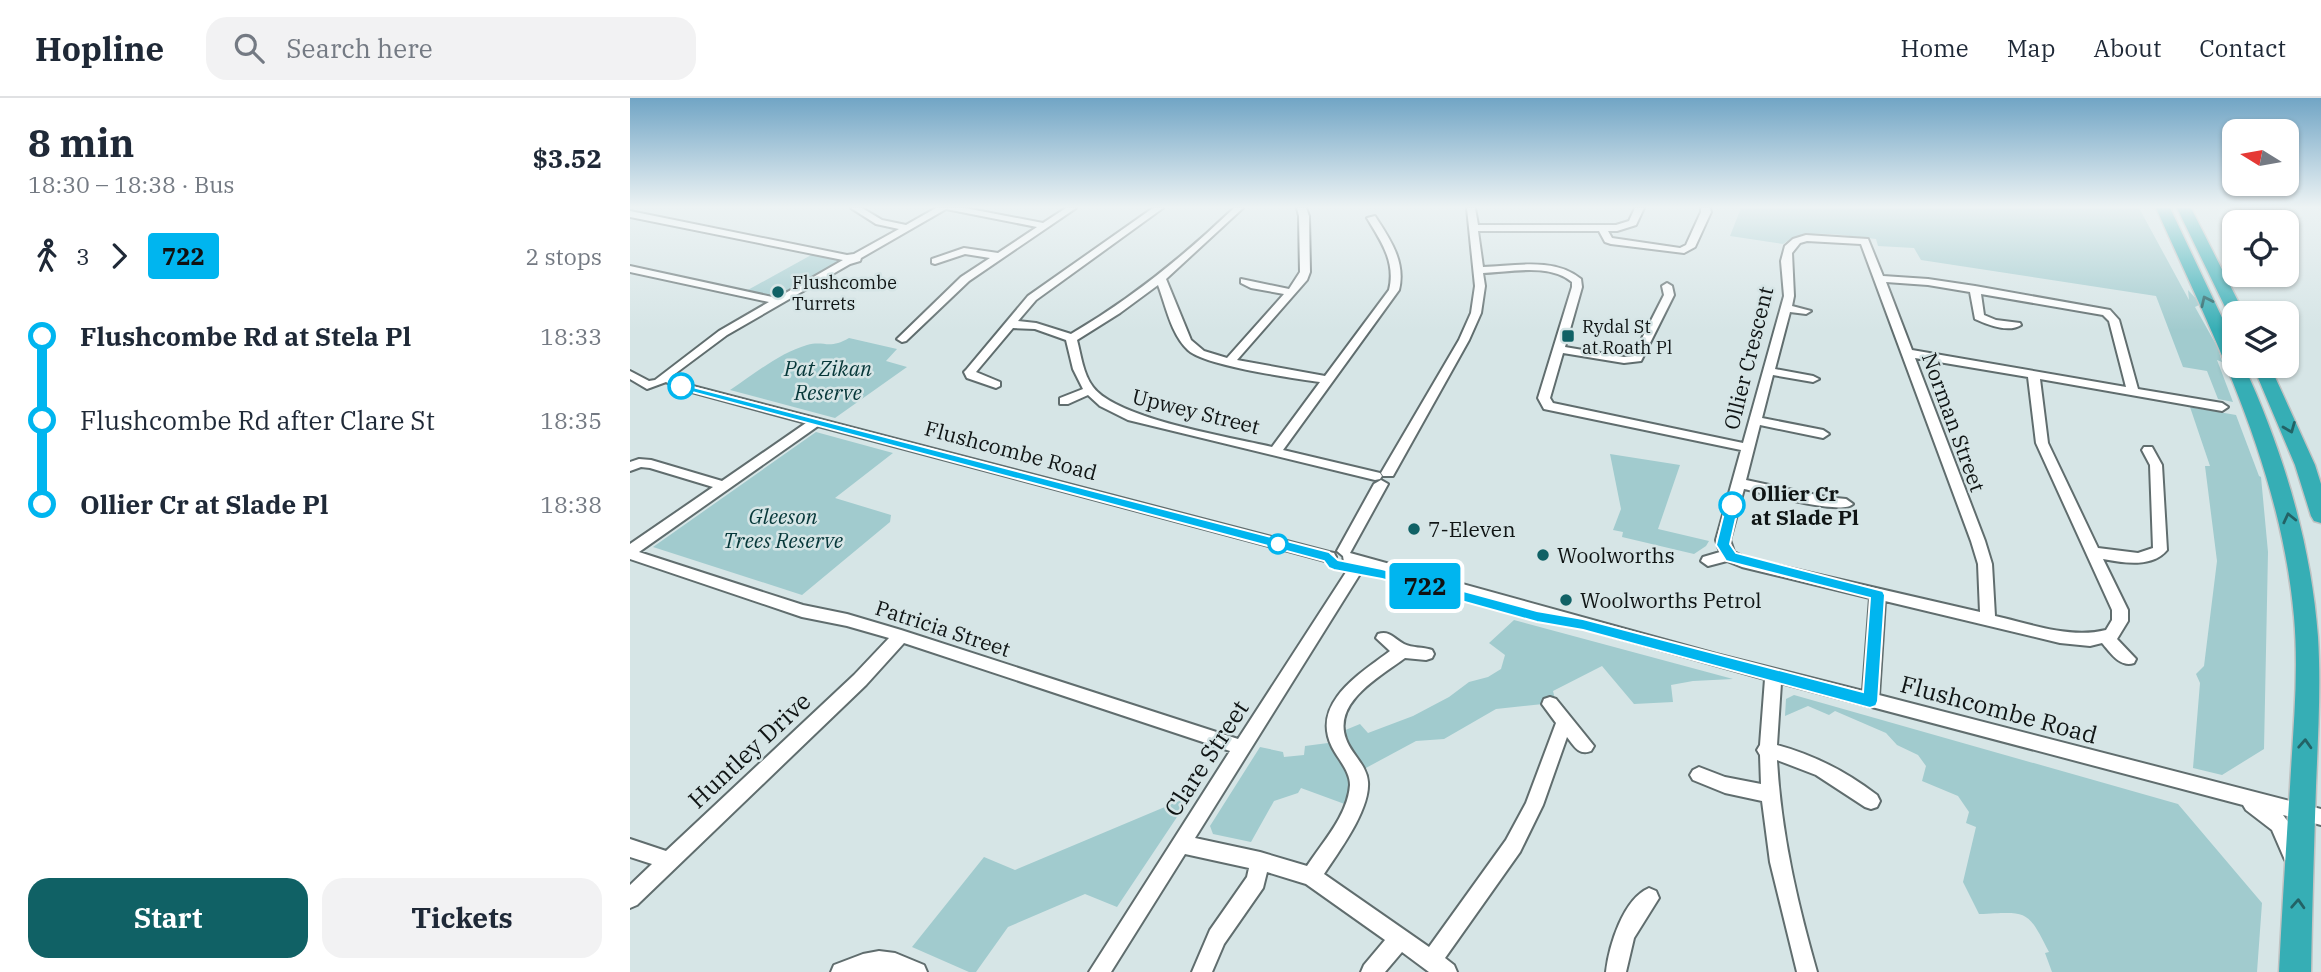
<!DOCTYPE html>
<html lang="en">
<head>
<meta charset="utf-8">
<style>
	body { margin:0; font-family:"IBM Plex Serif",serif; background:#f2f2f3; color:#1f2937; height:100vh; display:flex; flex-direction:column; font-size:26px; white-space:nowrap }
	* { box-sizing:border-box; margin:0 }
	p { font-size:23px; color:#747a83 }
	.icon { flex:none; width:38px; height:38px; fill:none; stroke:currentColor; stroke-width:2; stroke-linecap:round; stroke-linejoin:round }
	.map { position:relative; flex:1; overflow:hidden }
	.side { display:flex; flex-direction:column; background:#fff; width:630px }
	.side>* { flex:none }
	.badge { padding:0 14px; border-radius:5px; font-size:24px; line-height:46px }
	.needle { width:46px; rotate:281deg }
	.fabs { position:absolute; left:1592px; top:21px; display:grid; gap:14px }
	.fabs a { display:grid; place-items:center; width:77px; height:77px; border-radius:14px; background:#fff; box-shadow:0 2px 5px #0004; font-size:35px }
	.map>.badge { position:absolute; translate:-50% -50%; box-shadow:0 0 0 4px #fff }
	.legs { display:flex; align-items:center; gap:10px; height:77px; padding:0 28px; font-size:23px }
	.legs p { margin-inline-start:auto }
	.head { display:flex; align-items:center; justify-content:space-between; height:119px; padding:0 28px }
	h1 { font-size:38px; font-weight:800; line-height:52px }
	.button { display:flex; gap:14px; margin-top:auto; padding:14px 28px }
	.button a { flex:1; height:80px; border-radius:21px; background:#106165; color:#fff; font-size:28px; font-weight:800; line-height:80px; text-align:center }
	.button a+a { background:#f2f2f3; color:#1f2937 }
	ul { padding:0 28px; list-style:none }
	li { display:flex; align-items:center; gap:24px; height:84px; font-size:26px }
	li i { display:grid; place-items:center; width:10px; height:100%; margin:0 9px; background:currentColor }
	li i::after { content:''; width:18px; height:18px; margin:-9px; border:5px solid; border-radius:50%; background:#fff }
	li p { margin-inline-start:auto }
	li:first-child i { background:linear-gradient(#0000 50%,currentColor 0) }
	li:last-child i { background:linear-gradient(currentColor 50%,#0000 0) }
	header { display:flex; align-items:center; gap:42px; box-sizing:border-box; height:98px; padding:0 35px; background:#fff; border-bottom:2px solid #e0e1e3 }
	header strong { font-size:33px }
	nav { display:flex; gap:38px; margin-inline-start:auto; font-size:24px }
	.search { width:490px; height:63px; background:#f2f2f3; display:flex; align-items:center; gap:18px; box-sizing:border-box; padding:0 24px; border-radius:21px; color:#747a83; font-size:26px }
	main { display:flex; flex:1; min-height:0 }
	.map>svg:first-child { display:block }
	.green { fill:#a1cbce }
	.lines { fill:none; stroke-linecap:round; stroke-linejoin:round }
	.minor-casing { stroke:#606d6e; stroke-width:4 }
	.highway-casing { stroke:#c1c2c2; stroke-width:3 }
	.minor { fill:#fff; fill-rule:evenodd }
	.highway { fill:#36aeb5; fill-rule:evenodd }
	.oneway { stroke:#236265 }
	.line-1 { fill:#00b5ef; stroke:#fff; stroke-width:2 }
	.poi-dot { fill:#106165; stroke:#d6e5e6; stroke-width:2.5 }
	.stop-1-dot { fill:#fff; stroke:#00b5ef; stroke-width:3.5 }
	.labels { text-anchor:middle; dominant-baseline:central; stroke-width:5; stroke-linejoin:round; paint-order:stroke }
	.far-poi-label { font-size:18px; fill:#101515; stroke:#d6e5e6; text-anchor:start }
	.street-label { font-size:21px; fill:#101515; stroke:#d6e5e6 }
	.park-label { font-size:21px; font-style:italic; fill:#063739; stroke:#d6e5e6 }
	.stop-label { font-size:21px; font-weight:bold; fill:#101515; stroke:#d6e5e6; text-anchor:start }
	.poi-label { font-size:21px; fill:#101515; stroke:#d6e5e6; text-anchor:start }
	.near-street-label { font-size:24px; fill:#101515; stroke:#d6e5e6 }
</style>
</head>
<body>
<header>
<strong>Hopline</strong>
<div class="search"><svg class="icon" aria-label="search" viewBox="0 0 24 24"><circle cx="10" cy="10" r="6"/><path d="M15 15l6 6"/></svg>Search here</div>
<nav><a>Home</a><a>Map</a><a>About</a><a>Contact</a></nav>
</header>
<main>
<section class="side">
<div class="head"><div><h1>8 min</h1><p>18:30 – 18:38 · Bus</p></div><b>$3.52</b></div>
<div class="legs"><svg class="icon" aria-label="walk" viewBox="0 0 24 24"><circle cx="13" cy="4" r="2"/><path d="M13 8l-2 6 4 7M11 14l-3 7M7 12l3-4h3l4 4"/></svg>3<svg class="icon" aria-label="forward" viewBox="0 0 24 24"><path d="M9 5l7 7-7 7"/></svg><b class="badge" style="background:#00b5ef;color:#111">722</b><p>2 stops</p></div>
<ul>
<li><i style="color:#00b5ef"></i><b>Flushcombe Rd at Stela Pl</b><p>18:33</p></li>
<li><i style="color:#00b5ef"></i><span>Flushcombe Rd after Clare St</span><p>18:35</p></li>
<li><i style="color:#00b5ef"></i><b>Ollier Cr at Slade Pl</b><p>18:38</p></li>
</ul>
<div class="button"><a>Start</a><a>Tickets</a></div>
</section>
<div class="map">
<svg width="1691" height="874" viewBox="0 0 1691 874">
	<rect width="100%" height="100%" fill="#d6e5e6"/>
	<g class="green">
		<path d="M1111,110h398l50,92 -1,-10 13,14 -6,3 23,41 4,14 -5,-2 16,42 -15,-3 -11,-28 -24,-4 -27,-71 -235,-36 -7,-12 -36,-2 -2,-7c-28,-2 -69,-13 -93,5l-53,-8z"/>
		<path d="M183,156l25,5 -1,4 -61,34 -30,-6z"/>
		<path d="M219,240l48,11 -11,12 21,6 -72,51 -105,-28c23,-15 49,-37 77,-45 17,-5 22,5 42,-7z"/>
		<path d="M1560,309l46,8 23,61 2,1 7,75 -4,197 -42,26 -29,-7 7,-85 -4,-9 8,-8 13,-105 -12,-95h5z"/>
		<path d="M186,334l77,21 -58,45 56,17 -1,7 -88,73 -149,-48z"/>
		<path d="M980,356l70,11 -22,64 51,12 -3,5 -12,8 -72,-17 1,-5 -10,-2 8,-21z"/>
		<path d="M884,522l219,59 -40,2 -22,4 2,17 -39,2 -32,-38 -49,25 2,8 -12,5 -47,5 -52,30 -28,2 -52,28 -3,41 -60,-22 -3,5 -24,8 -23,41 -38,-8 -3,-8 50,-79 23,5 1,5 20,-2 1,-9 23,-3 15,-12 17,-7 8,9 45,-17 36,-19 20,-15 19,-5 13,-8 4,-14 -16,-12z"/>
		<path d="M1164,597l384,109 84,99 -5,69h-205l-7,-19 4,-1c-22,-44 -22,-40 -70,-38l-16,-32 13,-55 -10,-4 3,-11 -11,-16 -36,-15 4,-15 -8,-11 -21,-10 -11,-12 -51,-22 -6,4 -21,-9 -23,10 1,-17z"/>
		<path d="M561,698l-74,111 -32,-13 -77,33 -32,45h-7l-57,-25 72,-90 31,13z"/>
	</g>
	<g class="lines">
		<defs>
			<g id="minor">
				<path d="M221,110h11l20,12 24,5 30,-17h29l78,15 23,-15h10l-107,73 -63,60 -4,1 -5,-3 64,-62 29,-19 -25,-4 -30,10 -3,-1v-4l32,-11 34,5 39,-26 -91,-18 -85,49 -1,3 -10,3 -123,71 -55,41 13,8 644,168 5,1 2,4 -2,4 -5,1 -511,-136 -179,126 164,53 44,9 54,16 337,109 112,-173 5,-1 -11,-3 -1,-6 -6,-5 37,-67 7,-4 7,4 -38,69 366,101 147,37 7,-93 -128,-31 -15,-6 -19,5 -7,-5 2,-4 17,-5 -4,-12 25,-90 -197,-41 -6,-11 34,-111v-5c-23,-19 -61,-10 -89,-9l2,13 -4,27 -12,27 -76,136h-10l-2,-3 78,-133 12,-27 4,-27 -8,-78h8l3,17h138l13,-4 6,-13h9l-8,17 -19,6h-9l4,7 68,10 6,-3 15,-33v-4h9l1,4 -16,35 -11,6 -73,-9 -6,-2 -6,-11h-121l5,36c32,-1 71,-10 98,12l1,8 -17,60 59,10 9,-1 31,-61 -2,-9 5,-3 5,3 2,9 -33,66 -17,2 -61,-10 -13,45 3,5 190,40 41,-147 -3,-35 4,-15 8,-7 13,-4 62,4 15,37 45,3 47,7 135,24 9,10 19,69 84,14 6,4 -6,4 -182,-32 8,64 50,105 40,5 15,-5 -3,-83 -8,-15 2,-3h8l10,18 5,85c-15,18 -43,13 -64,9l25,51v11l-11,18 19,20 -2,4c-14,5 -24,-11 -32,-20l-12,3 -30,-3 -175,-42 -6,94 442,114v16l-38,-10 6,8 12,31 -2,6 -7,3 -7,-3 -13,-30 -26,-20 -3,-5 -462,-122 -4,62c37,10 70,27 100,50l3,6 -3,6 -6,2 -6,-2 -49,-32 -39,-15c4,73 20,142 40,212h-20l-27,-110 -8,-61 -37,-8 -32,-13 -3,-5 3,-5 6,-3 26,10 36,7 -1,-29 -3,-5 3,-5 5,-66 -408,-114 5,5 -2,4 -165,264 65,14 47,14c15,-23 41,-51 43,-81 0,-14 -12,-26 -18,-38 -22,-44 29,-74 58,-96l-14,-13 2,-4c12,-4 16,5 26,10 8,4 19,3 28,6l2,4 -2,4 -6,2 -21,-2c-24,18 -73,44 -59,81 5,15 21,26 22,43 2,28 -29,69 -44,92l105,73 77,-107 20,-37 30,-80 -14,-19 2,-5 6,-2 6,2 38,47 -3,5c-12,5 -17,-5 -24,-14l-24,68 -23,47 -75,106 9,7 3,7h-28l-27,-20 -17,20h-24l3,-7 21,-25 -79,-56 -39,-12 -4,16 -39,56 -12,28h-20l18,-42 37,-53 2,-9 -64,-14 -74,118h-22l141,-221 -326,-108 -38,42 -229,220 -7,3v-23l22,-21 -22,-7v-18l36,12 188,-176 35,-37 -42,-12 -45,-9 -172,-58v-15l83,-57 -63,-19 -9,-1 -11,4v-9l9,-3 12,1 71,21 84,-58 -129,-35 -11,-6 -19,7 -17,-10v-8l19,10 6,-1 64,-49 50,-29 -139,-30v-6l147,32 66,-38 -213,-43v-6l217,44 7,-1 45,-25 -23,-5zM1177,143l54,3 110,297 7,23 2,48 -234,-54 -12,-6 -4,-12 14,-51c19,4 97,27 109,15l-7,-5 -20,-2 -80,-17 14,-55 63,13 6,-4 -6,-4 -61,-12 11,-43 40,7 6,-3 -6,-3 -38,-7 15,-57 16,2 5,-3 -19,-5 2,-10 -2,-43 8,-10zM1256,184l42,3 42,7 5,27c13,6 34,14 46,6l-1,-2 -24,-3 -12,-5 -3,-21 122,21 6,6 17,66 -214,-37zM1285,260l113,19 8,66 76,167v10l-6,10c-36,9 -75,-6 -111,-14l-3,-52 -7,-23z"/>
				<path d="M523,110h10l-127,92 -18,21 18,2 35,11c60,-35 113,-78 163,-126h9l-77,71 25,61 13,11 23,7 57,-64 -33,-6 -10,-5v-4l48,10 11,-17 -1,-56 -2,-8h9l3,8 1,56 -3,8 -70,80 88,16 64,-86c7,-28 -8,-49 -22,-72l8,-2c15,23 31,46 24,74l-116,160 97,23 2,3 -2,3 -5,1 -247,-60 -28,-14 -12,-11 -20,9h-8v-6l23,-9 -10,-20 -7,-29 -31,-11 -22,-1 -37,44 24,10v4l-4,2 -29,-10 -3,-6 2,-2 62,-74zM528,187c8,21 13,49 30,65 17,16 105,28 132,32l-48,65c-42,-10 -155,-28 -179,-60 -10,-13 -12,-32 -16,-47l43,-27z"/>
				<path d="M1019,790l7,3 3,7 -25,40 -8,34h-20c3,-26 17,-73 43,-84z"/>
				<path d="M249,853l16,2 29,12 3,7h-96l3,-7 29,-11z"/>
			</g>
			<g id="highway">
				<path d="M1526,110h14l65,137v21h9c39,85 67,177 74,271 3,49 0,99 -2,149 -2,62 -4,124 -5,186h-32c3,-62 7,-124 11,-185 3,-57 9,-113 4,-170 -13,-147 -78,-276 -138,-409z"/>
				<path d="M1547,110h14l53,105h-9v4l-7,-4z"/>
				<path d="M1623,268h17l45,99 6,19v39l-7,-2 -3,-5 -16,-51z"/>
			</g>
		</defs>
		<use href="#minor" class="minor-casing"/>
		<use href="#highway" class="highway-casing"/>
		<use href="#minor" class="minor"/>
		<use href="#highway" class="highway"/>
	</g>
	<defs><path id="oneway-chevron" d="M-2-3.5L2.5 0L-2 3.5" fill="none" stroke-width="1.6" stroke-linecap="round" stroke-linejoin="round" transform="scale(1.75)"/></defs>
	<g class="oneway">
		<use href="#oneway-chevron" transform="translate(1576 203) rotate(-115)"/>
		<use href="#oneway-chevron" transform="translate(1660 330) rotate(68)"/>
		<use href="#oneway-chevron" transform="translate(1659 420) rotate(-103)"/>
		<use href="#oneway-chevron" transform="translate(1675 646) rotate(-87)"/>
		<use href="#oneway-chevron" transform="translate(1668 806) rotate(-87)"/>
	</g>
	<linearGradient id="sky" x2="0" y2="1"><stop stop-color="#71a5c5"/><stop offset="0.47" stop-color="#edf3f4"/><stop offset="1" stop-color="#edf3f4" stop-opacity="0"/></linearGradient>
	<rect width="1691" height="232" fill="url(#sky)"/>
	<path class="line-1" d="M47,285l652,169 9,8 44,9 155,42 46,8 280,73 7,-94 -144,-37 -10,-16 10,-40 6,-5 7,5 -9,39 6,9 147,38 2,4 -7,106 -2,5 -6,2 -287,-78 -46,-8 -155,-43 -48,-9 -5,-2 -5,-7 -647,-173z"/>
	<g class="poi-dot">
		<circle cx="148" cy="194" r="7"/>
		<rect x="931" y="231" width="14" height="14" rx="3.5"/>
		<circle cx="784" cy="431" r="7"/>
		<circle cx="913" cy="457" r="7"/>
		<circle cx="936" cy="502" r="7"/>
	</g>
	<g class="stop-1-dot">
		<circle cx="51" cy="288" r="12"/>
		<circle cx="1102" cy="407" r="12"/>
		<circle cx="648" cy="446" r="9"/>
	</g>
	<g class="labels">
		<g class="far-poi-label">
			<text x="162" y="184">Flushcombe<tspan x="162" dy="21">Turrets</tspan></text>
			<text x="952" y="228">Rydal St<tspan x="952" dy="21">at Roath Pl</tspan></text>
		</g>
		<g class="street-label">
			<text transform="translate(1118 260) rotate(-76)">Ollier Crescent</text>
			<text transform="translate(566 313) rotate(14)">Upwey Street</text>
			<text transform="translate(1324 324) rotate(70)">Norman Street</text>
			<text transform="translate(381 352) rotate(15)">Flushcombe Road</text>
			<text transform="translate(313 530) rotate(18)">Patricia Street</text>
		</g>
		<g class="park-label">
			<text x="198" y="270">Pat Zikan<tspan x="198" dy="24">Reserve</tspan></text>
			<text x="153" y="418">Gleeson<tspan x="153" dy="24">Trees Reserve</tspan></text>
		</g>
		<g class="stop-label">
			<text x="1121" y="395">Ollier Cr<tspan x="1121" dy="24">at Slade Pl</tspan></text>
		</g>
		<g class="poi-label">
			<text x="798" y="431">7-Eleven</text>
			<text x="927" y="457">Woolworths</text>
			<text x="950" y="502">Woolworths Petrol</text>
		</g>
		<g class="near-street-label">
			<text transform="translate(1369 611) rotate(15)">Flushcombe Road</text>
			<text transform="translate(119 652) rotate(-43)">Huntley Drive</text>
			<text transform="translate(576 660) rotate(-57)">Clare Street</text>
		</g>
	</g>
</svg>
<div class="fabs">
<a><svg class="needle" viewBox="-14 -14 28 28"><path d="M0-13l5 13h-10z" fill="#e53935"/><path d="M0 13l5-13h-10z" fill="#747a83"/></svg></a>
<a><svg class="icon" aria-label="locate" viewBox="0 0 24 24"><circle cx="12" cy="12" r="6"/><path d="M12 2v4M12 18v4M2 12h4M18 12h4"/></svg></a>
<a><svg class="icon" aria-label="layers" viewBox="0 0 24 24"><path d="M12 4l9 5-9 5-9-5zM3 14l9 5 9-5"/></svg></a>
</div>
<b class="badge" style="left:795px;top:488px;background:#00b5ef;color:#111">722</b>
</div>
</main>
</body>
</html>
